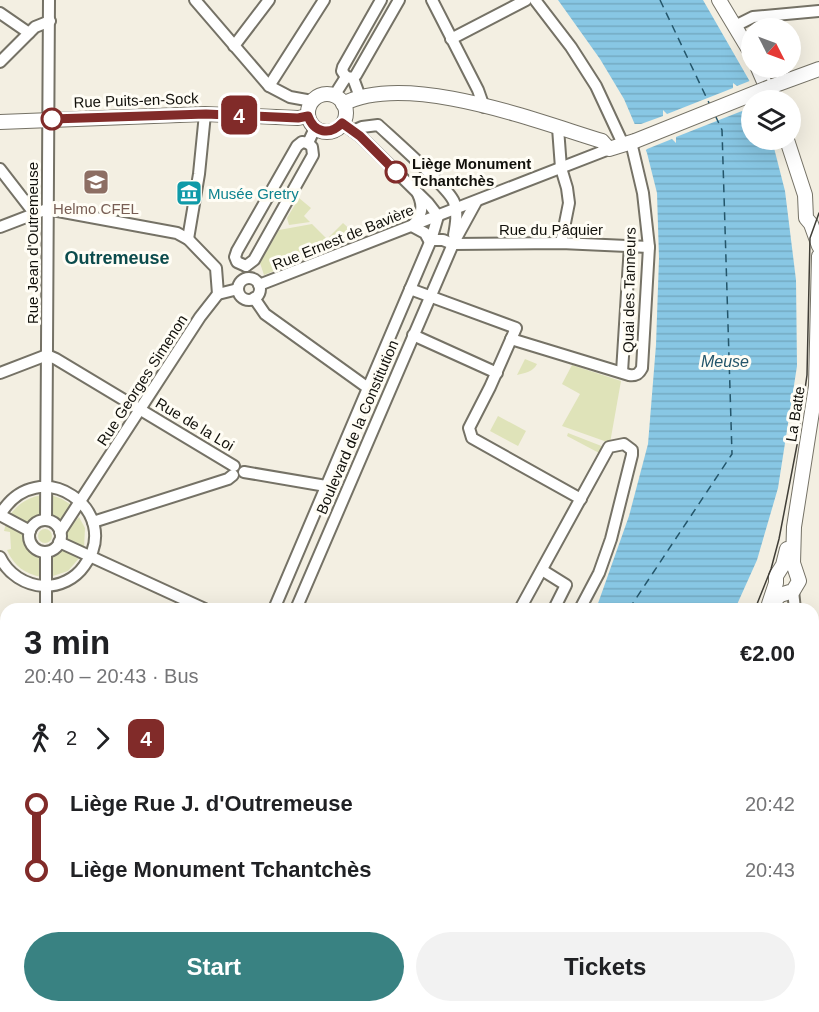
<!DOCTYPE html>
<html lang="en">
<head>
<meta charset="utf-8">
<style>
	body { margin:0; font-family:Helvetica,sans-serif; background:#f2f2f2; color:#202124; height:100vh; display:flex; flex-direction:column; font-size:22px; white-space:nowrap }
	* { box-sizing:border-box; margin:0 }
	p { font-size:20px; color:#757577 }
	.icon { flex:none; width:33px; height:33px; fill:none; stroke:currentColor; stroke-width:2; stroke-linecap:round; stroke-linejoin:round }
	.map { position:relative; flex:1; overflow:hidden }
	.sheet { position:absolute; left:0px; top:603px; width:819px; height:410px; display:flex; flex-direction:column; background:#fff; border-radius:18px 18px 0 0; box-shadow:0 6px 24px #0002 }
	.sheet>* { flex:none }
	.badge { padding:0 12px; border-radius:9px; font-size:21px; line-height:39px }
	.needle { width:39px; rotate:132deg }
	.fabs { position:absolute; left:741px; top:18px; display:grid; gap:12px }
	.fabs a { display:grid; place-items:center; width:60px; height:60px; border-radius:50%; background:#fff; box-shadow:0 6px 24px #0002; font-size:30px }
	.map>.badge { position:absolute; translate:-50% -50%; box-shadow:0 0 0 3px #fff }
	.legs { display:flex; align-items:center; gap:9px; height:66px; padding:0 24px; font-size:20px }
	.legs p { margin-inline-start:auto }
	.summary { display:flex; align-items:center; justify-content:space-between; height:102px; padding:0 24px }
	h1 { font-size:33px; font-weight:700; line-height:45px }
	.button { display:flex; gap:12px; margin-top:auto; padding:12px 24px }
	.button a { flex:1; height:69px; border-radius:36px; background:#398282; color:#fff; font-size:24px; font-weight:700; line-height:69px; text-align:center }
	.button a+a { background:#f2f2f2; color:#202124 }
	ul { padding:0 24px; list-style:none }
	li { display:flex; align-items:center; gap:21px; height:66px; font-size:22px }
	li i { display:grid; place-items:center; width:9px; height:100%; margin:0 8px; background:currentColor }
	li i::after { content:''; width:15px; height:15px; margin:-8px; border:4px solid; border-radius:50%; background:#fff }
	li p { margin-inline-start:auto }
	li:first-child i { background:linear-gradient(#0000 50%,currentColor 0) }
	li:last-child i { background:linear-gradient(currentColor 50%,#0000 0) }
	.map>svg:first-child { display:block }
	.green { fill:#dfe3b9 }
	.water { fill:url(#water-rules) }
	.pier { fill:#f3efe2 }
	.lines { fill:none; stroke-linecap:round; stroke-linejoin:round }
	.ferry { stroke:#24566b; stroke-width:1.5; stroke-dasharray:8 6; stroke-linecap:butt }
	.minor-casing { stroke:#757266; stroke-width:14 }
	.major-casing { stroke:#757266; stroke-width:16 }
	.minor { stroke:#fff; stroke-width:10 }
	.major { stroke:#fff; stroke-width:14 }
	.tram { stroke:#403e37; stroke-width:1.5 }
	.major-bridge-casing { stroke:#757266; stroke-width:16; stroke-linecap:butt }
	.major-bridge { stroke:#fff; stroke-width:14 }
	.line-1-casing { stroke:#fff; stroke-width:14 }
	.line-1 { stroke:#812b29; stroke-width:9 }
	.stop-1-dot { fill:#fff; stroke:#812b29; stroke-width:3 }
	.labels { text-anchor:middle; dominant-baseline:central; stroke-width:6; stroke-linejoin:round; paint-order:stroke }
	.street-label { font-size:15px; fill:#12110c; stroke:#fffdf5 }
	.stop-label { font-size:15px; font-weight:bold; fill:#12110c; stroke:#fffdf5; text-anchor:start }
	.culture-label { font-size:15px; fill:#0d838f; stroke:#fffdf5; text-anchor:start }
	.education-label { font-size:15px; fill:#785e54; stroke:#fffdf5 }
	.water-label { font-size:16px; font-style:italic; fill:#24566b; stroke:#fffdf5 }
	.quarter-label { font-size:18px; font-weight:bold; fill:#0b4b4c; stroke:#fffdf5 }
</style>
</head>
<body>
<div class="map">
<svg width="819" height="1012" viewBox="0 0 819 1012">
	<defs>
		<pattern id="water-rules" width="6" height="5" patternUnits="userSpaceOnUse" patternTransform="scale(1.5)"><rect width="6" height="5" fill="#88c7e4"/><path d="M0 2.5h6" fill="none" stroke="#74aac2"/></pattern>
	</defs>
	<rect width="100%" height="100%" fill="#f3efe2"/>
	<g class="green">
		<path d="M299,198l12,10 -7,8 6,6 -21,3 -2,-7z"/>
		<path d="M343,223l16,15 -95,37 -4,-12 19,-33 33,-6 15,15z"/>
		<path d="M525,359l12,5c-4,8 -12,9 -20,11z"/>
		<path d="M572,365l49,16 -11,62 -48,-17 18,-32 -18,-10z"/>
		<path d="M498,416l28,15 -8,15 -28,-15z"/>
		<path d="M568,433l36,14 -3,7 -34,-18z"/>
		<path d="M43,495l-1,21 -8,3 -6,7 -19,-10c9,-12 19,-19 34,-21z"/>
		<path d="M51,495l11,4 11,7 -12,18 -11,-7z"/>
		<path d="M79,517l6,11 -1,21 -19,-9v-8z"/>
		<path d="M6,523l19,10c0,12 5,20 17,23v21c-17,-3 -28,-11 -35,-27l4,-1 -1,-17 -6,-1z"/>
		<circle cx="45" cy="536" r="7"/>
		<path d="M62,548l18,9 -12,14 -18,6v-21z"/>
	</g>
	<g class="water">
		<path d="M558,0h145l46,80 8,20h-5v40h20l13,51 11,89 1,86 -19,122 -21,72 -22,49h-139l33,-93 19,-72 8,-99 3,-87 -2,-65 -10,-40 -23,-54 -24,-40z"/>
		<path d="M398,1007v-1l140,1 -2,5h-140z"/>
	</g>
	<path class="pier" d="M752,80l8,20h-8l-1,7 -5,3v5l-4,-4 -66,26v6l-4,-4 -25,10 -3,3 -12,-28h9l22,-8v-6l4,4 66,-26v-5l4,3z"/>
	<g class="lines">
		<g class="ferry">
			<path d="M660,0l50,105"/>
			<path d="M629,609l103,-155 -10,-324 -7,-15"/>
			<path d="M408,1012l2,-6"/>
		</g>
		<defs>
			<g id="minor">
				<path d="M195,0l74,86 21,11 22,4"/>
				<path d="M432,0l46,90 6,17"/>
				<path d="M535,0l36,47 25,39 27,58"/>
				<path d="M0,13l29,20"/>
				<path d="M735,26l18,-9 66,-6"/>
				<path d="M451,39l75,-39"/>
				<path d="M234,46l35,-46"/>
				<path d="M0,62l35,-35 15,-6"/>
				<path d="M346,77l7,1 3,-3 43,-75"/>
				<path d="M346,77l-4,-6 1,-4 38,-67"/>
				<path d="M353,78l7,19"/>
				<path d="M269,86l55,-86"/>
				<path d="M334,96l12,-19"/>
				<path d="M342,123l18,13 68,67 10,13"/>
				<path d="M558,128l3,40 6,20 2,15 -8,40"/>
				<path d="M353,131l9,-4 16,-2c15,14 71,63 76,77 4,11 2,22 0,33"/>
				<path d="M308,143l7,-15"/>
				<path d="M0,169l34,44"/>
				<path d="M418,194c6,13 4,22 -6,32l13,7 5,9"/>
				<path d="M0,227l47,-18 130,24 11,6 28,29 2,26"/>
				<path d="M188,239l11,-65 6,-60"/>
				<path d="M431,240h12l10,4 108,-1 88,4"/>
				<path d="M246,266l-9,-4 -2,-5 2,-6 60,-105 5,-4 6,1"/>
				<path d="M246,266l8,-6 59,-105 -1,-8 -4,-4"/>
				<circle cx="249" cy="289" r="11"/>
				<path d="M259,285l350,-136"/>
				<path d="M410,289l106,39 -26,59 -21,41 3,10 109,61"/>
				<path d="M254,298l11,16 103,74"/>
				<path d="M413,335l84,38"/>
				<path d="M511,339l118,36c7,1 10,-1 13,-7l7,-121 -6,-54 -12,-51"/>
				<path d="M622,372l8,-127"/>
				<path d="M0,373l47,-18 9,4 178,107"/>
				<path d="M244,472l82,14"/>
				<path d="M0,515c38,-65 126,-4 84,51 -9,13 -24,20 -40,20 -19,-1 -36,-12 -44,-29"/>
				<path d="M0,515l30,16"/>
				<path d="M46,520l3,-520"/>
				<circle cx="45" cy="536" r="16"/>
				<path d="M93,522l135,-43 5,-4"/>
				<path d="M60,532l140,-215 18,-23 20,-5"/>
				<path d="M59,542l146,67"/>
				<path d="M46,552v57"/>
				<path d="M542,570l24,15 -12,24"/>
				<path d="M793,591l2,18"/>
				<path d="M274,609l157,-369 7,-24"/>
				<path d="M296,609l157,-365 23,-42"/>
				<path d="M520,609l89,-162 15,-3 8,6v5l-21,84 -12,34 -19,36"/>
				<path d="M0,719l6,-1"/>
				<path d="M813,883l6,1"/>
				<path d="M813,953l6,1"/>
				<path d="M767,1006l2,6"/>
				<path d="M153,1012l2,-6"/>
				<path d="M379,1012l3,-6"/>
				<path d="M711,1012l3,-6"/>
			</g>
			<g id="major">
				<path d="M719,0l33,55"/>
				<path d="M758,68l14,32"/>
				<path d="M770,87l49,-18"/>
				<circle cx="327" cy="113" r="19"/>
				<path d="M343,104c64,-33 193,17 259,37l7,8 26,-8"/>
				<path d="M0,122l205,-8 93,4 10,-2"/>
				<path d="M787,140l18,55 1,23 5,6 8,22"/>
				<path d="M769,604l7,-21v-7l7,-11 4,-16"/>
				<path d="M767,609l13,-14 13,-4 6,-10 -6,-18 1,-36 22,-141 3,-130"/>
				<path d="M0,947l4,16"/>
				<path d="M18,1006l2,6"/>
				<path d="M557,1012l2,-6"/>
			</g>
		</defs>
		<use href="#minor" class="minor-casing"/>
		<use href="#major" class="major-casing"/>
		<use href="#minor" class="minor"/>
		<use href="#major" class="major"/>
		<g class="tram">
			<path d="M755,609l16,-40 8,-30 18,-94 10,-70 3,-137 9,-25"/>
			<path d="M813,762l6,-17"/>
			<path d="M549,1012l3,-6"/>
		</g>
		<defs>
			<path id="major-bridge" d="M635,141l135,-54"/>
		</defs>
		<use href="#major-bridge" class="major-bridge-casing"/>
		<use href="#major-bridge" class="major-bridge"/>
	</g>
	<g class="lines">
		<defs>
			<path id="line-1" d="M52,119l154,-5 92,4 10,-2c6,17 22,20 34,7l18,13 36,36"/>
		</defs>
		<use href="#line-1" class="line-1-casing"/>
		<use href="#line-1" class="line-1"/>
	</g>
	<defs>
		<symbol id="university-square" viewBox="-11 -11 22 22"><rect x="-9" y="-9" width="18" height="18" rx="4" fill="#8d6e63" stroke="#fffdf5"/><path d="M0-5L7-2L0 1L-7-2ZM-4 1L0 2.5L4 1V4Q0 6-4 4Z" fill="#fff"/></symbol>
		<symbol id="museum-square" viewBox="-11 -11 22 22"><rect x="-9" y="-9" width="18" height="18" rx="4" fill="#0f9aa8" stroke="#fffdf5"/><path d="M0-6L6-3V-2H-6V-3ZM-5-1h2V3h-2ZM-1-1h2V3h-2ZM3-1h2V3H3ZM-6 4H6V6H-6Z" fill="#fff"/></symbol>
	</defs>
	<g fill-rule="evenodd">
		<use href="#university-square" x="81" y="167" width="30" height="30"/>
		<use href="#museum-square" x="174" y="178" width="30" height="30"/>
	</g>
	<g class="stop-1-dot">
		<circle cx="52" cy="119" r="10"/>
		<circle cx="396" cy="172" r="10"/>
	</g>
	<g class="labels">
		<g class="street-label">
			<text transform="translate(136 100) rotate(-2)">Rue Puits-en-Sock</text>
			<text x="551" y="229">Rue du Pâquier</text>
			<text transform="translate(343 237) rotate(-22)">Rue Ernest de Bavière</text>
			<text transform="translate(32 243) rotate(-90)">Rue Jean d'Outremeuse</text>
			<text transform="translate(629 290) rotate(-89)">Quai des Tanneurs</text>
			<text transform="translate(142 380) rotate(-57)">Rue Georges Simenon</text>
			<text transform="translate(795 414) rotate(-81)">La Batte</text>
			<text transform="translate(195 424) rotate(31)">Rue de la Loi</text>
			<text transform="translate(357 427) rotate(-67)">Boulevard de la Constitution</text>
		</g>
		<g class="stop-label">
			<text x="412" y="163">Liège Monument<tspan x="412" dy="17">Tchantchès</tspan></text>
		</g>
		<g class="culture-label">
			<text x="208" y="193">Musée Gretry</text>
		</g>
		<g class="education-label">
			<text x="96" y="208">Helmo CFEL</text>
		</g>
		<g class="water-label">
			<text x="725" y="361">Meuse</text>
		</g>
		<g class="quarter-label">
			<text x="117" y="258">Outremeuse</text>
		</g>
	</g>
</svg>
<div class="fabs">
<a><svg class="needle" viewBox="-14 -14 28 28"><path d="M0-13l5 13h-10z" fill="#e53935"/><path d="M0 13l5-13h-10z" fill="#757577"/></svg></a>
<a><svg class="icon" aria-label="layers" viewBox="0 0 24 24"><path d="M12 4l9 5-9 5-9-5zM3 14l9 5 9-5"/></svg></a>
</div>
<b class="badge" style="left:239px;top:115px;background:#812b29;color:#fff">4</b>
<section class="sheet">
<div class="summary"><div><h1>3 min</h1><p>20:40 – 20:43 · Bus</p></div><b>€2.00</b></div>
<div class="legs"><svg class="icon" aria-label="walk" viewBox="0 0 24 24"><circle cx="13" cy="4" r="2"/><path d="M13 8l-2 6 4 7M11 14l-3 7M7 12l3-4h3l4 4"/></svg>2<svg class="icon" aria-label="forward" viewBox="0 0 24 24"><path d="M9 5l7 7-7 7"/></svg><b class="badge" style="background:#812b29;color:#fff">4</b></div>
<ul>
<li><i style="color:#812b29"></i><b>Liège Rue J. d'Outremeuse</b><p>20:42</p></li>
<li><i style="color:#812b29"></i><b>Liège Monument Tchantchès</b><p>20:43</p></li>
</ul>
<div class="button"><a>Start</a><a>Tickets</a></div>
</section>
</div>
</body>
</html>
